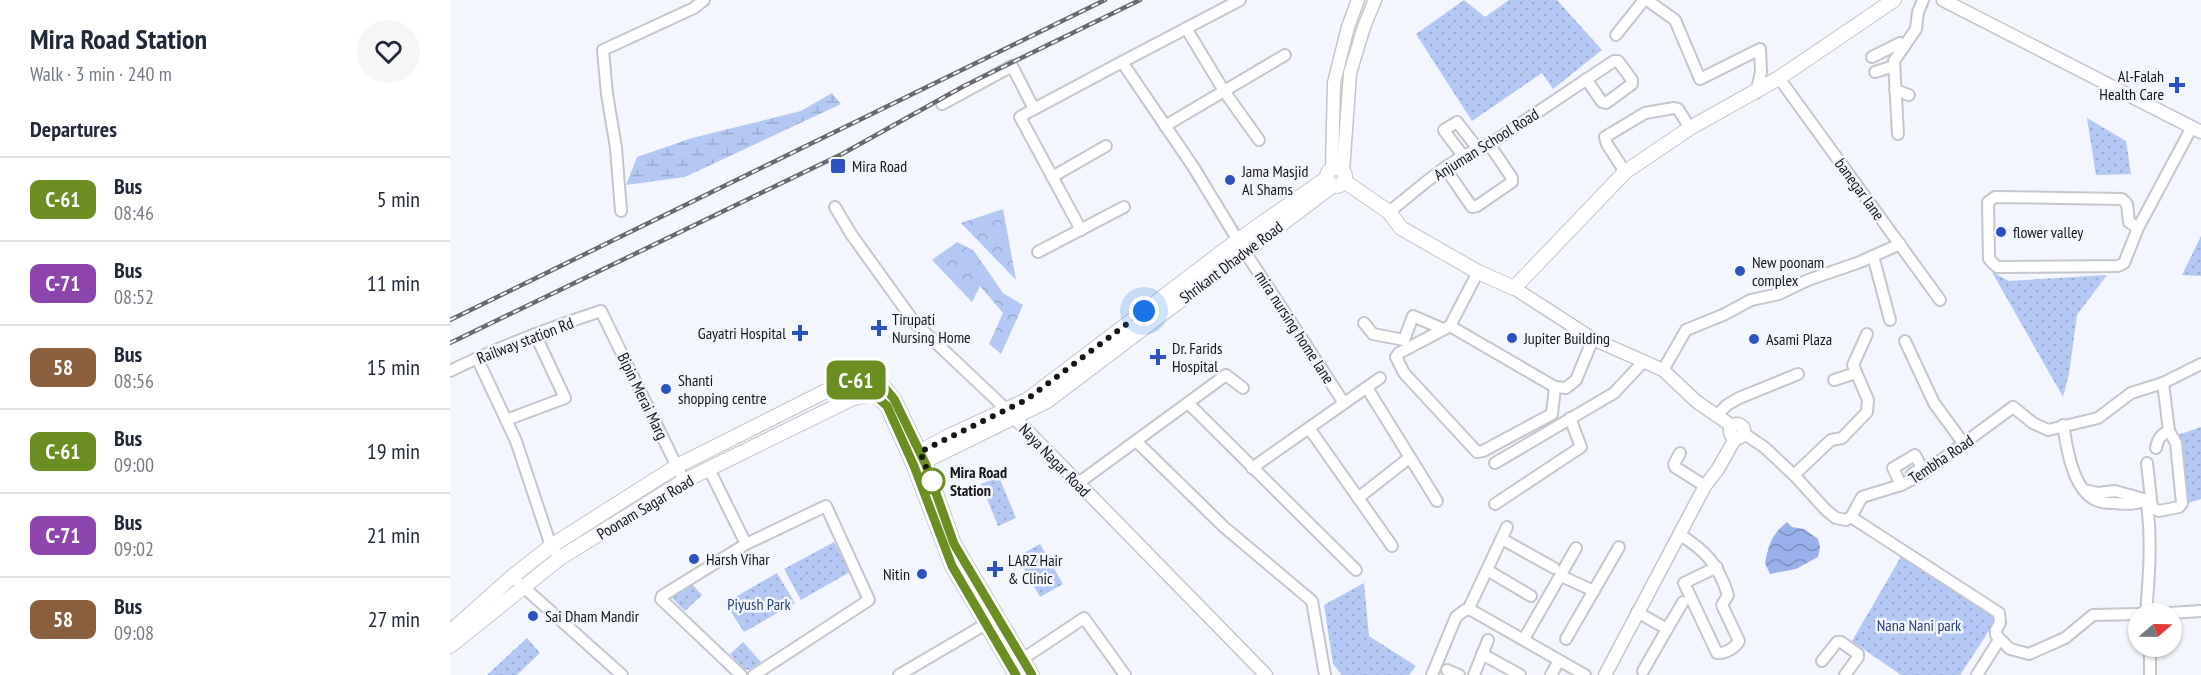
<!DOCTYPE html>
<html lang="en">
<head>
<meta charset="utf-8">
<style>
	body { margin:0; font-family:"PT Sans Narrow",sans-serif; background:#f6f6f7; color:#1f2937; height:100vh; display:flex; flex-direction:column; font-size:22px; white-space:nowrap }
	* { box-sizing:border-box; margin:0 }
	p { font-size:20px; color:#747a83 }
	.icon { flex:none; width:33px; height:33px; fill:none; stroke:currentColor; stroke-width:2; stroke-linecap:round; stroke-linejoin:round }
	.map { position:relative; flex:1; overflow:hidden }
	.drawer { display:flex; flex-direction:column; background:#fff; width:450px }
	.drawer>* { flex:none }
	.badge { padding:0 12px; border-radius:9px; font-size:21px; line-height:39px }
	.needle { width:39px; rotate:70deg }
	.buttons { position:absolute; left:1678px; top:603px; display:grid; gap:12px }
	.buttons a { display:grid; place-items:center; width:54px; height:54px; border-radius:50%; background:#fff; box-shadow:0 2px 4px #0004; font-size:30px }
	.you { position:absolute; width:30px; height:30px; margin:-15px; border:4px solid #fff; border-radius:50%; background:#1a73e8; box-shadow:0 0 0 9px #1a73e833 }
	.map>.badge { position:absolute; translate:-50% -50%; box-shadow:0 0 0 3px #fff }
	h2 { padding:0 30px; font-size:22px; line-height:54px }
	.round { display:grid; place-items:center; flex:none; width:63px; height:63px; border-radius:32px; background:#f6f6f7 }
	.summary { display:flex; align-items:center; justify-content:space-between; height:102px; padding:0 30px }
	h1 { font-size:28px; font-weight:800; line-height:45px }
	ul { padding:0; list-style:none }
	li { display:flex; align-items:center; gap:18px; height:84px; padding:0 30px; border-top:2px solid #e0e1e3 }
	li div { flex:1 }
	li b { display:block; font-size:22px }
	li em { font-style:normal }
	li .badge { min-width:66px; font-weight:700; text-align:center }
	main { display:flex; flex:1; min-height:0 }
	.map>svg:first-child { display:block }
	.forest { fill:url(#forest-crowns) }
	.wetland { fill:url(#wetland-marsh) }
	.park { fill:url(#park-dots) }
	.water { fill:url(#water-waves) }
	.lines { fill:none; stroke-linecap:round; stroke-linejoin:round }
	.minor-casing { stroke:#c3c6cc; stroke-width:14 }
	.tertiary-casing { stroke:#c3c6cc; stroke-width:15 }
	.secondary-casing { stroke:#c3c6cc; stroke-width:16 }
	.minor { stroke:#fff; stroke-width:10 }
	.tertiary { stroke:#fff; stroke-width:12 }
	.secondary { stroke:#fff; stroke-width:14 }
	.rail-casing { stroke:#67696c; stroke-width:4.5 }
	.rail { stroke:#f3f6fc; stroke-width:2; stroke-dasharray:7; stroke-linecap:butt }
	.line-casing { stroke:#fff; stroke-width:14 }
	.line { stroke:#6b8e23; stroke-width:9 }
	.walk { stroke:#151618; stroke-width:6; stroke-dasharray:0 10.8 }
	.poi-dot { fill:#2c51c1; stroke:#f3f6fc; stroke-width:2 }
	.stop-dot { fill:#fff; stroke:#6b8e23; stroke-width:3 }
	.labels { text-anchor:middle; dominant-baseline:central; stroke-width:5; stroke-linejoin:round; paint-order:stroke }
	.poi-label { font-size:16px; fill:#151618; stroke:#f3f6fc; text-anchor:start }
	.street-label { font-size:16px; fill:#151618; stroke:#f3f6fc }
	.stop-label { font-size:16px; font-weight:bold; fill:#151618; stroke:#f3f6fc; text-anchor:start }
	.park-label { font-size:16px; fill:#253e81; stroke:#f3f6fc }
</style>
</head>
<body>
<main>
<section class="drawer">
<div class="summary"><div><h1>Mira Road Station</h1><p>Walk · 3 min · 240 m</p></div><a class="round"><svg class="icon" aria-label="heart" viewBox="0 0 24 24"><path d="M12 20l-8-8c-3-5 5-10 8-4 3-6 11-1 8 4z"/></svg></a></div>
<h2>Departures</h2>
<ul>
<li><span class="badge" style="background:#6b8e23;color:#fff">C-61</span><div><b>Bus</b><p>08:46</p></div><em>5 min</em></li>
<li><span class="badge" style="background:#8e44ad;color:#fff">C-71</span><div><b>Bus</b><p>08:52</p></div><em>11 min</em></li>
<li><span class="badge" style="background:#8b5e3c;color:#fff">58</span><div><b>Bus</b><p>08:56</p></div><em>15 min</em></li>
<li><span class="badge" style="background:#6b8e23;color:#fff">C-61</span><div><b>Bus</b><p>09:00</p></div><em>19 min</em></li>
<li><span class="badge" style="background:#8e44ad;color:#fff">C-71</span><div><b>Bus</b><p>09:02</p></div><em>21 min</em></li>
<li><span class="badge" style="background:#8b5e3c;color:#fff">58</span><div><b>Bus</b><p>09:08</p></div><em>27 min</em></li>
</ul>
</section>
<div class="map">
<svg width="1751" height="675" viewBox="0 0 1751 675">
	<defs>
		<pattern id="forest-crowns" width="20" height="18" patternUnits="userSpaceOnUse" patternTransform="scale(1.5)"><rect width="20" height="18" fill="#b3c8f4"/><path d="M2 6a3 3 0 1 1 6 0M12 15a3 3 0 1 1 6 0" fill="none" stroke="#99abd0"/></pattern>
		<pattern id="wetland-marsh" width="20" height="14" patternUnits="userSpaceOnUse" patternTransform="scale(1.5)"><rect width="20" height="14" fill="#b3c8f4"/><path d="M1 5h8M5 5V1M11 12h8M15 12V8" fill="none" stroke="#99abd0"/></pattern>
		<pattern id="park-dots" width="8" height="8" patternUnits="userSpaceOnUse" patternTransform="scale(1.5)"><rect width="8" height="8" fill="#b3c8f4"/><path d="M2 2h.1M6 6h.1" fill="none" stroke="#99abd0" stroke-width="1.8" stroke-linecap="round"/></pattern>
		<pattern id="water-waves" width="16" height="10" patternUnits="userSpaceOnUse" patternTransform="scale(1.5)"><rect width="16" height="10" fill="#98b1ea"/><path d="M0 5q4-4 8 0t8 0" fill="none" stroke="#7b8fbd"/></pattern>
	</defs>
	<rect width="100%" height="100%" fill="#f3f6fc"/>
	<g class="forest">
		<path d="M553,209l13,71 -55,-57z"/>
		<path d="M507,242l17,9 29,42 20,12 -22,49 -12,-10 14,-31 -23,-27 -8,16 -40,-42z"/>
	</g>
	<path class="wetland" d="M382,93l9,11 -156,73 -59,8 11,-28 55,-19 109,-27z"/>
	<g class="park">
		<path d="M1014,0l21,17 24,-17h48l45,50 -49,39 -11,-16 -70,48 -56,-87z"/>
		<path d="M1637,118l39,23 5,33 -35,1z"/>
		<path d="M1751,236v40l-19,-1z"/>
		<path d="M1542,272l17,9 98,-6 -30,40 -8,59 -6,23z"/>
		<path d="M1751,427v72l-13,4 -10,-68z"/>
		<path d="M549,477l17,41 -18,8 -17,-42z"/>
		<path d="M384,542l16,30 -49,28 -17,-31z"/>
		<path d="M590,544l23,40 -23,13 -23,-40z"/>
		<path d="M1452,555l96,62 -38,58h-59l-49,-34z"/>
		<path d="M327,573l18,30 -51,29 -19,-29z"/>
		<path d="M240,582l12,13 -17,16 -12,-12 -1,-4z"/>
		<path d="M914,583l5,53 47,30 -7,9h-67l-9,-11 -9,-59z"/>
		<path d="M77,638l13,15 -23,22h-30z"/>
		<path d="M293,642l18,20 -12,8 -5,-1 -14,-15z"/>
	</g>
	<path class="water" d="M1337,522l5,5 12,2 14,10 2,8 -2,10 -22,12 -26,5 -5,-11c4,-19 7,-29 22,-41z"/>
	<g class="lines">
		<defs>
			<g id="minor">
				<path d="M790,0l-118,62 72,106 51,84 99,151"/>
				<path d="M1197,0l28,20 25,59 60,-30 1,23 -5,21"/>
				<path d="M736,28l38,63 35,49"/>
				<path d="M1166,35l28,-35"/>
				<path d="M1422,57l28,-14 4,4"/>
				<path d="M1425,72l19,-6"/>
				<path d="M1329,78l161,222"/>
				<path d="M1445,90l14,5"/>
				<path d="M492,104l70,-38 22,43 88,-47"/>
				<path d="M584,109l-14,8 61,113"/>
				<path d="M715,126l120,-71"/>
				<path d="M1448,134l-4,-73 22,-32 2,-17 5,-12"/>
				<path d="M1014,157l-19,-25 -1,-2 13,-8 21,27"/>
				<path d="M995,168l27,39 5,-1 35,-24v-4l-23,-34"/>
				<path d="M1175,172l-18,-28 -2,-7 40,-24 29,-5 4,1 12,19"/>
				<path d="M602,177l54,-31"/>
				<path d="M385,207l16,27 64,89 91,86"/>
				<path d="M171,211l-5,-63 -9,-54 -4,-44 91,-42 10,-8"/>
				<path d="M939,212c26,-20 64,-57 95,-64 44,-29 87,-58 130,-87h4l14,19v4l-26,19 -4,-1 -16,-23"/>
				<path d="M1688,228l-9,-6 -2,-18 -5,-5 -127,-2 -7,5 1,57 8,8 121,-1 6,-3 14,-35 54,-101"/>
				<path d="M588,252l86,-45"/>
				<path d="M1423,256l17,64"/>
				<path d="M1028,272l-28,54 105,61 11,1 10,-8 17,-41"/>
				<path d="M914,323l9,11 31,6 9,-24 30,13"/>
				<path d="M1000,326l-51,27 -3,4 8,16 73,79 6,-1 69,-37 3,-27"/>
				<path d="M1455,341l29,62 30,41"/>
				<path d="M27,358l39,83 35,105 9,12"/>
				<path d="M1213,370l23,-40 37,-15 28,-15 28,-6 29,-14 52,-18 40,-18"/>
				<path d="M0,371c49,-24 99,-43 151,-60l83,170"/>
				<path d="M1384,380l22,-7"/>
				<path d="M917,388l70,113"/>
				<path d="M738,403l168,167"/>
				<path d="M1267,415l10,-10 12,-7 59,-24"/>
				<path d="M56,420l59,-22 -30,-64"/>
				<path d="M1613,425c4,24 10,70 38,77 4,1 9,1 14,1 12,1 20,2 32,-3l-32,-9 -17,2 -14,-3"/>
				<path d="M859,428l83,118"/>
				<path d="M1293,433l21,14 30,28 32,35 10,8 10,2 5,-3 11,-20 39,-12 20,-10 92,-68 20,16 15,7 50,-12 33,-25 32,-10 38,-19"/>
				<path d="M686,441l88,86 88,74 13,74"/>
				<path d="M1706,448c2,-9 4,-13 13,-17"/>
				<path d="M1230,453l-6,11 1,3 30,19"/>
				<path d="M1045,463l119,-70 30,-32"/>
				<path d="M1697,463l5,45 7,3 20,-4 3,-4 -6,-60 -7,-12 -6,-48"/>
				<path d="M802,468l128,-90"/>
				<path d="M259,469l37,75"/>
				<path d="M1344,475l37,-35 11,-2 25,-26 1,-12 -15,-35 14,-31"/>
				<path d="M627,484l149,-109 17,13"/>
				<path d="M1451,485l-8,-17 22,-13 7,13 -10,6"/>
				<path d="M908,498l51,-40"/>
				<path d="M1045,504l86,-57 -11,-29"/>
				<path d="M1401,517l148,96 1,10 -4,7v5l14,14 19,5 36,-16 28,-23 46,-1"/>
				<path d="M1229,534c27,17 39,30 49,61l-6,10 17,36c-4,7 -14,13 -22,12l-33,-70 33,-16"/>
				<path d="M1052,539l52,29"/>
				<path d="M1037,570l44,26"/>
				<path d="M1111,576l33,15"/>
				<path d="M69,583l103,92"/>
				<path d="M1018,610l39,-83"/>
				<path d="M1187,612l30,17 -24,42"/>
				<path d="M1696,614c3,-38 6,-73 1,-111"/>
				<path d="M1704,614l47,-3"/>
				<path d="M1217,629l16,-27"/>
				<path d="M1074,639l52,-91"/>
				<path d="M1116,639l53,-92"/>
				<path d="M1032,654l38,21"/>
				<path d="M571,660l63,-42 41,57"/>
				<path d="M1372,661l15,-19h4l17,12v3l-13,18"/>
				<path d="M997,670l12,5"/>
				<path d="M291,675l-80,-76 1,-3 84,-52 80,-38 43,94 -115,75"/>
				<path d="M449,675l92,-54"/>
				<path d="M982,675l24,-58 9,-7h6l114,65"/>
				<path d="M1024,675l14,-35"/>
				<path d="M1101,675l5,-9"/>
				<path d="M1527,675l22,-35"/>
				<path d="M1700,675v-29"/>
			</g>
			<g id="tertiary">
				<path d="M1493,0l258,132"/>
				<path d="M882,169l2,-86 14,-56 10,-27"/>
				<path d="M893,171l7,-98 14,-46 11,-27"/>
				<path d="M1064,288l79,51 70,31 34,32 35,24"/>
				<path d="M559,412l257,263"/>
				<circle cx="1287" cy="431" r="7"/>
				<path d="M1155,675l100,-189 13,-17 18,-32"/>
			</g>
			<g id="secondary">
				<circle cx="886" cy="177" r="9"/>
				<path d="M894,181l45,31 12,16 77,44 36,16 111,-116 65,-44 89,-50 115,-78"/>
				<path d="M464,455l35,-19 78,-36 211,-160 89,-62"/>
				<path d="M467,465l130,-64 285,-215"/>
				<path d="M0,632l63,-56 38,-30 126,-80 169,-85 17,-1 22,8 9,11 32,66 28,79 78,131"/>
				<path d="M0,646l110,-88 124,-77 167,-82 14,-4 13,2 9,9 27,60 38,100 64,109"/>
			</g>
		</defs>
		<use href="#minor" class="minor-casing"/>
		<use href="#tertiary" class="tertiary-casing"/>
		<use href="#secondary" class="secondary-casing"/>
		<use href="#minor" class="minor"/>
		<use href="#tertiary" class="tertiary"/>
		<use href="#secondary" class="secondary"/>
		<defs>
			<g id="rail">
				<path d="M0,320l655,-320"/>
				<path d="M0,343l392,-189 122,-68 176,-86"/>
			</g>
		</defs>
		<use href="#rail" class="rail-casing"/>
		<use href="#rail" class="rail"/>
	</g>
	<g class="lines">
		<defs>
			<path id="line" d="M566,675l-64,-109 -38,-100 -27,-60 -9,-8 -13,-2 -7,1 -7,-17h12l22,8 9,11 32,66 28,79 78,131"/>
		</defs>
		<use href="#line" class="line-casing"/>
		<use href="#line" class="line"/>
		<path class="walk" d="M482,481l1,3 -13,-32 106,-52 118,-89"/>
	</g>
	<g class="poi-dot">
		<path d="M1724 76h6v6h6v6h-6v6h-6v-6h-6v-6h6z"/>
		<rect x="380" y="158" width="16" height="16" rx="3"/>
		<circle cx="780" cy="180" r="6"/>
		<circle cx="1551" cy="232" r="6"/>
		<circle cx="1290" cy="271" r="6"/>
		<path d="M426 319h6v6h6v6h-6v6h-6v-6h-6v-6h6z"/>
		<path d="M347 324h6v6h6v6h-6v6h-6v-6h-6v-6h6z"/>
		<circle cx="1062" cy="338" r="6"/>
		<circle cx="1304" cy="339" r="6"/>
		<path d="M705 348h6v6h6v6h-6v6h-6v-6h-6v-6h6z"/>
		<circle cx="216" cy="389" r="6"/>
		<circle cx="244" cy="559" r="6"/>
		<path d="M542 560h6v6h6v6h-6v6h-6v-6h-6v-6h6z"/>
		<circle cx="472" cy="574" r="6"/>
		<circle cx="83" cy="616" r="6"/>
	</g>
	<circle class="stop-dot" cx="482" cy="481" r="12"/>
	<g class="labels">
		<g class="poi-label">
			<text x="1714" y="76" text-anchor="end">Al-Falah<tspan x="1714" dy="18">Health Care</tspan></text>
			<text x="402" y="166">Mira Road</text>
			<text x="792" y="171">Jama Masjid<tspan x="792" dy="18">Al Shams</tspan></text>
			<text x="1563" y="232">flower valley</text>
			<text x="1302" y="262">New poonam<tspan x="1302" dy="18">complex</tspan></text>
			<text x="442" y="319">Tirupati<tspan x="442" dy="18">Nursing Home</tspan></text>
			<text x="336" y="333" text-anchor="end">Gayatri Hospital</text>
			<text x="1074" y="338">Jupiter Building</text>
			<text x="1316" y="339">Asami Plaza</text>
			<text x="722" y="348">Dr. Farids<tspan x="722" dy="18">Hospital</tspan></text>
			<text x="228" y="380">Shanti<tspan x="228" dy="18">shopping centre</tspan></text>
			<text x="256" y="559">Harsh Vihar</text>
			<text x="558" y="560">LARZ Hair<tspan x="558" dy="18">&amp; Clinic</tspan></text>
			<text x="460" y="574" text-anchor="end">Nitin</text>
			<text x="95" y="616">Sai Dham Mandir</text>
		</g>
		<g class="street-label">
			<text transform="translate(1036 144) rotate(-32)">Anjuman School Road</text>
			<text transform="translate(1410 189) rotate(54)">banegar lane</text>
			<text transform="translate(781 262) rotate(-37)">Shrikant Dhadwe Road</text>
			<text transform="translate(845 327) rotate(57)">mira nursing home lane</text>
			<text transform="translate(75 340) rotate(-21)">Railway station Rd</text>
			<text transform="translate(193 396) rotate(64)">Bipin Merai Marg</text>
			<text transform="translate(1491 459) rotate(-34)">Tembha Road</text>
			<text transform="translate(605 460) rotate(46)">Naya Nagar Road</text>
			<text transform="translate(195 507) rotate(-31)">Poonam Sagar Road</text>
		</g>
		<g class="stop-label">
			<text x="500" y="472">Mira Road<tspan x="500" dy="18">Station</tspan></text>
		</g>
		<g class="park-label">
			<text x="309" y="604">Piyush Park</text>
			<text x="1469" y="625">Nana Nani park</text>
		</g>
	</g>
</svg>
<div class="buttons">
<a><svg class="needle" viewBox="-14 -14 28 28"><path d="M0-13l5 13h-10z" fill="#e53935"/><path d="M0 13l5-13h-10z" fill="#747a83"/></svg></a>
</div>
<div class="you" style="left:694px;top:311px"></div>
<b class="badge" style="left:406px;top:380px;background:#6b8e23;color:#fff">C-61</b>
</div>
</main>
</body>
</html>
